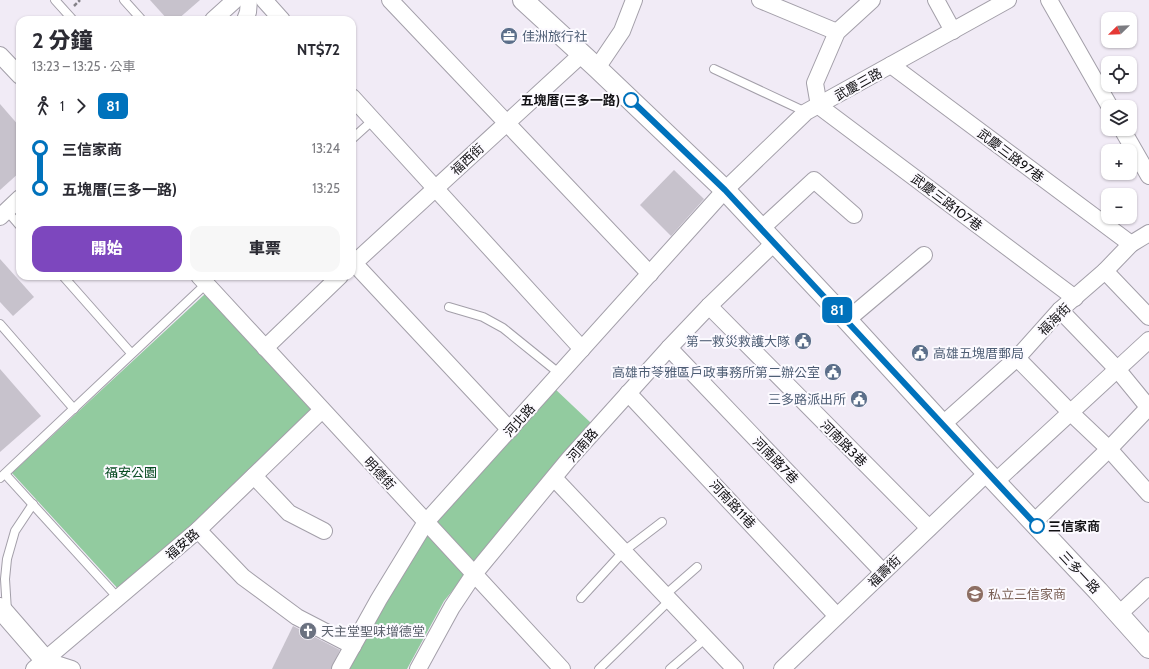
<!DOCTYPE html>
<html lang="zh-TW">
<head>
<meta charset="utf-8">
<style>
	body { margin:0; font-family:Cabin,"Noto Sans TC",sans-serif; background:#f7f7f7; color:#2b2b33; height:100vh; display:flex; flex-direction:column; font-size:15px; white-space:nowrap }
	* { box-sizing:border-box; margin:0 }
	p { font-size:13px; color:#7c7c81 }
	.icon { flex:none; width:22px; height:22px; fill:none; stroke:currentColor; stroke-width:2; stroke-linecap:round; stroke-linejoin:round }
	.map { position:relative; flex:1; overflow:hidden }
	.side { position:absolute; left:16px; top:16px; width:340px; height:264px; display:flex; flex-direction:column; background:#fff; border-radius:12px; box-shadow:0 1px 3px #0004 }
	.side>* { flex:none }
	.badge { padding:0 8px; border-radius:6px; font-size:14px; line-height:26px }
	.needle { width:26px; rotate:247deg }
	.buttons { position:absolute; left:1101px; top:12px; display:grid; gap:8px }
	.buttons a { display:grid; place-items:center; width:36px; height:36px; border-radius:8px; background:#fff; box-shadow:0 1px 3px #0004; font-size:20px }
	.map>.badge { position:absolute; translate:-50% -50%; box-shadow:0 0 0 2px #fff }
	.legs { display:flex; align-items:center; gap:6px; height:44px; padding:0 16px; font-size:13px }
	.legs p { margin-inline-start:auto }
	.headline { display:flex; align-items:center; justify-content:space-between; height:68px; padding:0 16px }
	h1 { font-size:22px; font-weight:800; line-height:30px }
	.cta { display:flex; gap:8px; margin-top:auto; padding:8px 16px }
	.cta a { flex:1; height:46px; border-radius:12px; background:#7d47be; color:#fff; font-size:16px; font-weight:800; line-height:46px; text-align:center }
	.cta a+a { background:#f7f7f7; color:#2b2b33 }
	ul { padding:0 16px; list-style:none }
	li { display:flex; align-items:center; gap:14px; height:40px; font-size:15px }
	li i { display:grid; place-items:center; width:6px; height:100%; margin:0 5px; background:currentColor }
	li i::after { content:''; width:10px; height:10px; margin:-5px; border:3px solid; border-radius:50%; background:#fff }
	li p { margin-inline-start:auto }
	li:first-child i { background:linear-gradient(#0000 50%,currentColor 0) }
	li:last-child i { background:linear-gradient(currentColor 50%,#0000 0) }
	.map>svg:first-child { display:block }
	.green { fill:#92cb9f }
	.building { fill:#c7c2cc }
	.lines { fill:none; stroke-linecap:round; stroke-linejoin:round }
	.service-casing { stroke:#a39fa9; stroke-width:10 }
	.minor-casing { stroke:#a39fa9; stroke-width:18 }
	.tertiary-casing { stroke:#a39fa9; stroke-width:22 }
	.path { stroke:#858289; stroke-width:2.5; stroke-dasharray:4 2; stroke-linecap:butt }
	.service { stroke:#fff; stroke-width:8 }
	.minor { stroke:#fff; stroke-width:16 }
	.tertiary { stroke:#fff; stroke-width:20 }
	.line-1-casing { stroke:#fff; stroke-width:9 }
	.line-1 { stroke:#0072bc; stroke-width:6 }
	.stop-1-dot { fill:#fff; stroke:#0072bc; stroke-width:2 }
	.labels { text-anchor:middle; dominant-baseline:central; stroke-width:4; stroke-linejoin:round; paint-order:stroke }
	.service-label { font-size:13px; fill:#4e5e75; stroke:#fcfaff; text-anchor:end }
	.street-label { font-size:13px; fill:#111013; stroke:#fcfaff }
	.stop-label { font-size:13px; font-weight:bold; fill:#111013; stroke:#fcfaff; text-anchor:end }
	.park-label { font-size:13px; fill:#084c23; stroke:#fcfaff }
	.education-label { font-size:13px; fill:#785e54; stroke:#fcfaff; text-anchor:start }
	.worship-label { font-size:13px; fill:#5b616d; stroke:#fcfaff; text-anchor:start }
</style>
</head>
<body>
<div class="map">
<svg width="1149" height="669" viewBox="0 0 1149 669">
	<rect width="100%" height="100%" fill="#f1ebf6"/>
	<g class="green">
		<path d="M205,294l108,117 -193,180 -108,-118z"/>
		<path d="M553,387l38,36 -30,35 -117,143 -37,68h-60l81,-138z"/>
	</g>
	<g class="building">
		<path d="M150,0h50l-23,20h-9z"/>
		<path d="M0,104l20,23v45l-20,18z"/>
		<path d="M674,170l30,29 -33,37 -31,-31z"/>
		<path d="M0,259l34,38 -21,19 -13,-14z"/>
		<path d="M0,369l41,47 -41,36z"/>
		<path d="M293,626l47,24 -9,19h-59z"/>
	</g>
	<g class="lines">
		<defs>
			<g id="service">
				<path d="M55,0l18,20"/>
				<path d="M124,0l18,20"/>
				<path d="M714,69l92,43"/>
				<path d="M352,139l21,-19"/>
				<path d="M7,211l13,15"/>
				<path d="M63,276l68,77"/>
				<path d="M449,307l34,10 20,11 57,46"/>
				<path d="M0,324l74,85"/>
				<path d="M5,474l113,124"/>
				<path d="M0,478l206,-194"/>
				<path d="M665,595l32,-28"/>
				<path d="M581,598l43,-47 38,-29"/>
				<path d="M7,611l-2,-32 2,-20 8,-28 18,-27"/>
				<path d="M599,669l71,-69"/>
				<path d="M670,669l36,-31"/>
			</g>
			<g id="minor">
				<path d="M264,0l18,20"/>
				<path d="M390,0l260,274"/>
				<path d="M760,0l77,32"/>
				<path d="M872,0l-35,32 -22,51 4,23 256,192"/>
				<path d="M936,0l17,31"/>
				<path d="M1049,0l61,107"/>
				<path d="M213,20l22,-20"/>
				<path d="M245,20l3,-8 1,-12"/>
				<path d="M0,55l20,21"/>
				<path d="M891,65l240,179"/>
				<path d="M597,68l25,-37 12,-31"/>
				<path d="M352,97l230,252"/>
				<path d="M1122,129l27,47"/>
				<path d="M0,217l20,-19"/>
				<path d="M761,229l53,-49 40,35"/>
				<path d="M352,261l158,169"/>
				<path d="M352,265l230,-211"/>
				<path d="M1105,271l44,46"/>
				<path d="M199,276l363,393"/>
				<path d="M709,306l220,222"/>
				<path d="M1060,310l57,59 32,39"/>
				<path d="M847,320l77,-65"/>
				<path d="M265,348l75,-72"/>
				<path d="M669,348l214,224"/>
				<path d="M1017,358l54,55 38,36 40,45"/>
				<path d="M628,393l209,223"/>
				<path d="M943,424l74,-66 43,-48 45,-39 26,-27 18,-11"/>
				<path d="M254,476l35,37 35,18"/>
				<path d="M554,478l181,191"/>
				<path d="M995,482l154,-142"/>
				<path d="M1034,522l75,-73 40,-42"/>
				<path d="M198,530l45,47 54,40 56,29"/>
				<path d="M1119,614l30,-28"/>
				<path d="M44,660l28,9"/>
				<path d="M34,669l164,-139 124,-120"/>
				<path d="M340,669l39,-70 47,-77 299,-332 81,-78 202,-112"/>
				<path d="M418,669l34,-62 22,-33 95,-115 100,-111 40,-42 65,-63"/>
				<path d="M782,669l205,-196"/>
			</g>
			<g id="tertiary">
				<path d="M523,0l74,68 128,122 122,130 129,141 122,130 51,57"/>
				<path d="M0,608l53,61"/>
			</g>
		</defs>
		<use href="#service" class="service-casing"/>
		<use href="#minor" class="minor-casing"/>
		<use href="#tertiary" class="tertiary-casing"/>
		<path class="path" d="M74,6l6,-6"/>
		<use href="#service" class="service"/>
		<use href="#minor" class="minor"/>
		<use href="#tertiary" class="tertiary"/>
	</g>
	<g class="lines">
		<defs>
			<path id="line-1" d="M631,100l94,90 312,336"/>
		</defs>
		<use href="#line-1" class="line-1-casing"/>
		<use href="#line-1" class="line-1"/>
	</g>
	<defs>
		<symbol id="office-disc" viewBox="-11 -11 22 22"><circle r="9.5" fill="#5c6f8a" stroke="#fcfaff"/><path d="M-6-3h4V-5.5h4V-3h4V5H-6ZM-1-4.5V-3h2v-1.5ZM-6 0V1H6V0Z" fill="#fff"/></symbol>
		<symbol id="civic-disc" viewBox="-11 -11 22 22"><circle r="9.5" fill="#5c6f8a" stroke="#fcfaff"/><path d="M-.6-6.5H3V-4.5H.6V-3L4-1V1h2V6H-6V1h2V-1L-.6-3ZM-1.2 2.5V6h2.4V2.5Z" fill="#fff"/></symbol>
		<symbol id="school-disc" viewBox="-11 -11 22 22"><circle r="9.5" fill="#8d6e63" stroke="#fcfaff"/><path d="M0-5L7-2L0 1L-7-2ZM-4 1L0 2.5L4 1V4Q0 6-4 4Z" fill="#fff"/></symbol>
		<symbol id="church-disc" viewBox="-11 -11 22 22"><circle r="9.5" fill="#6b7280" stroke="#fcfaff"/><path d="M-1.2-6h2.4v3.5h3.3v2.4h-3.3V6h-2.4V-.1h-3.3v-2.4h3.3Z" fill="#fff"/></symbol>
	</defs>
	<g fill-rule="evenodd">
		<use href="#office-disc" x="499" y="26" width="20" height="20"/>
		<use href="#civic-disc" x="793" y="331" width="20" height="20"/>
		<use href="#civic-disc" x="910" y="343" width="20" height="20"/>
		<use href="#civic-disc" x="823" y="362" width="20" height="20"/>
		<use href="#civic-disc" x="849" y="389" width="20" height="20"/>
		<use href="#school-disc" x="965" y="584" width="20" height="20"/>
		<use href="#church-disc" x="298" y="621" width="20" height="20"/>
	</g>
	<g class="stop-1-dot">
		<circle cx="631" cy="100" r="7"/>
		<circle cx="1037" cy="526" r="7"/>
	</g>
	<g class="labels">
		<g class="service-label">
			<text x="522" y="36" text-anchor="start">佳洲旅行社</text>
			<text x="790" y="341">第一救災救護大隊</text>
			<text x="933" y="353" text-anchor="start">高雄五塊厝郵局</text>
			<text x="820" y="372">高雄市苓雅區戶政事務所第二辦公室</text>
			<text x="846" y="399">三多路派出所</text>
		</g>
		<g class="street-label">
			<text transform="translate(858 84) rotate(-29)">武慶三路</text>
			<text transform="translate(1011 155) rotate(37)">武慶三路97巷</text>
			<text transform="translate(467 159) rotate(-43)">福西街</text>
			<text transform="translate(947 202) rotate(37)">武慶三路107巷</text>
			<text transform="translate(1054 319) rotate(-45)">福海街</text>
			<text transform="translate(519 420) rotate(-48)">河北路</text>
			<text transform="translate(844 443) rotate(45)">河南路3巷</text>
			<text transform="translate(582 445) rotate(-49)">河南路</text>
			<text transform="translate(776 460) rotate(46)">河南路7巷</text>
			<text transform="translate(380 473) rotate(47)">明德街</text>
			<text transform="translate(733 504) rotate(47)">河南路11巷</text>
			<text transform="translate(182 544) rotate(-41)">福安路</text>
			<text transform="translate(884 571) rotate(-44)">福壽街</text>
			<text transform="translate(1080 572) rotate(47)">三多一路</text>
		</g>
		<g class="stop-label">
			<text x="620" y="100">五塊厝(三多一路)</text>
			<text x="1048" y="526" text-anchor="start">三信家商</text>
		</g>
		<g class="park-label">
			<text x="131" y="472">福安公園</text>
		</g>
		<g class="education-label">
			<text x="988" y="594">私立三信家商</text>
		</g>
		<g class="worship-label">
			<text x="321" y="631">天主堂聖味增德堂</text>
		</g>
	</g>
</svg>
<div class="buttons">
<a><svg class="needle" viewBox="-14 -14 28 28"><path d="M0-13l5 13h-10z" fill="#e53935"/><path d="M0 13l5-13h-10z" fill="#7c7c81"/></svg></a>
<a><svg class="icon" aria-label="locate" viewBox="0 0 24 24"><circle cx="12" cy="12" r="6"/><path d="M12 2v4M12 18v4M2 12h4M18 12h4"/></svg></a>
<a><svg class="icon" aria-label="layers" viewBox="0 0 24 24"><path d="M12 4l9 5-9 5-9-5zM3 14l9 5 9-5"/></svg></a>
<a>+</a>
<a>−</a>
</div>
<b class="badge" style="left:837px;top:310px;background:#0072bc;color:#fff">81</b>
<section class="side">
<div class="headline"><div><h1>2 分鐘</h1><p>13:23 – 13:25 · 公車</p></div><b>NT$72</b></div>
<div class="legs"><svg class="icon" aria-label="walk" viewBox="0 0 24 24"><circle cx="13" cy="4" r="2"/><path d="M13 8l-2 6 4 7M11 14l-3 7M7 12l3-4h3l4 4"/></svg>1<svg class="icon" aria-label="forward" viewBox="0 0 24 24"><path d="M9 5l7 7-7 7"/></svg><b class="badge" style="background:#0072bc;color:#fff">81</b></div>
<ul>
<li><i style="color:#0072bc"></i><b>三信家商</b><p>13:24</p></li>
<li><i style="color:#0072bc"></i><b>五塊厝(三多一路)</b><p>13:25</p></li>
</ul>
<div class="cta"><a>開始</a><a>車票</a></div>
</section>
</div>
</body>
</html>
